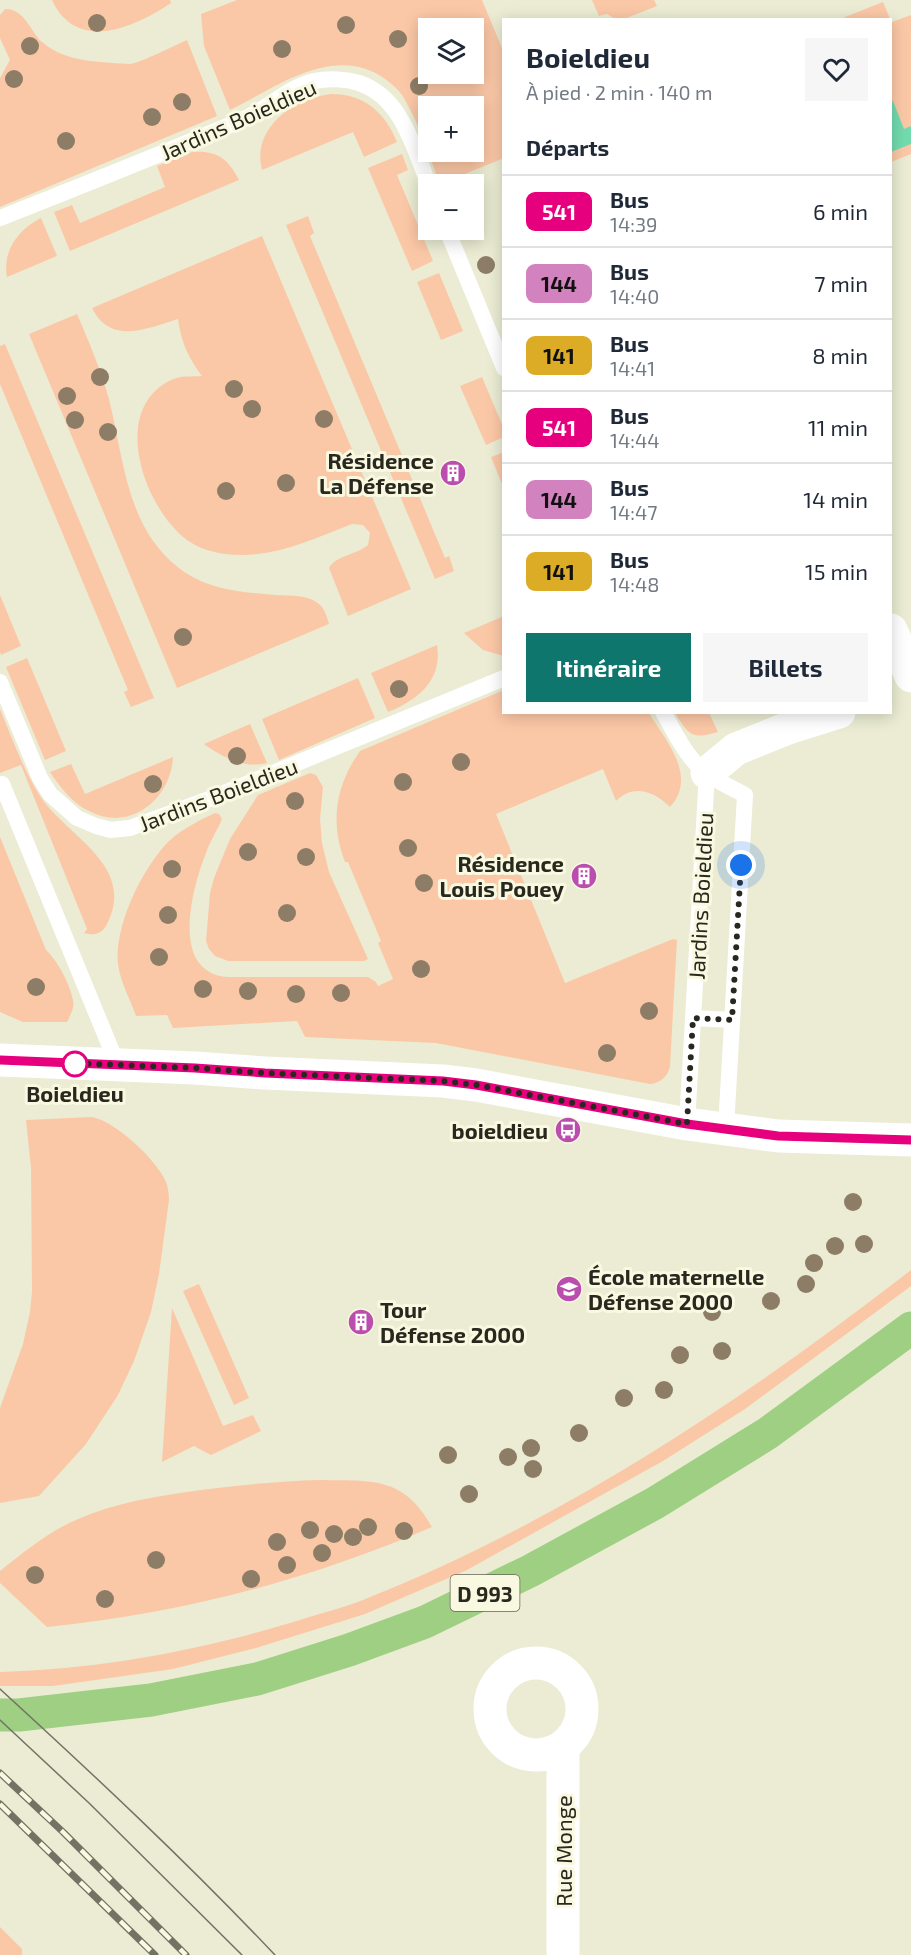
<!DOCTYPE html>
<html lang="fr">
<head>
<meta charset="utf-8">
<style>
	body { margin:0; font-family:"Exo 2",sans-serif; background:#f6f6f7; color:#1f2937; height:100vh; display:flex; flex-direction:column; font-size:22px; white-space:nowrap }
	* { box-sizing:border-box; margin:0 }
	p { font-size:20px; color:#747a83 }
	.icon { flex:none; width:33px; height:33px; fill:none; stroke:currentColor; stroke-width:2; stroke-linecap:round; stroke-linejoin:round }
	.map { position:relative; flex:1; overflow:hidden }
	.panel { position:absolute; left:502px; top:18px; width:390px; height:696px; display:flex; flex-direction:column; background:#fff; border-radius:0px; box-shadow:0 3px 15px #0003 }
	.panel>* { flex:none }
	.badge { padding:0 12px; border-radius:9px; font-size:21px; line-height:39px }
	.tools { position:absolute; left:418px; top:18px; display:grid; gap:12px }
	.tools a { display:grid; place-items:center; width:66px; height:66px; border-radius:0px; background:#fff; box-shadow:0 3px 15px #0003; font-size:30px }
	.you { position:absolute; width:30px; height:30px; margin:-15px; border:4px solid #fff; border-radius:50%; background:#1a73e8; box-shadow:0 0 0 9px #1a73e833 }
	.map>.badge { position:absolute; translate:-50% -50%; box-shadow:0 0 0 3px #fff }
	h2 { padding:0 24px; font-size:22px; line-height:54px }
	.round { display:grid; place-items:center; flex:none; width:63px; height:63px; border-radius:0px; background:#f6f6f7 }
	.summary { display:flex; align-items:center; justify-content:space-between; height:102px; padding:0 24px }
	h1 { font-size:28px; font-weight:700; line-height:45px }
	.button { display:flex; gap:12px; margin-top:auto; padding:12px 24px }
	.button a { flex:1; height:69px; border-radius:0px; background:#0f766e; color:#fff; font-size:24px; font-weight:700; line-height:69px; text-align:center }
	.button a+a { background:#f6f6f7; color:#1f2937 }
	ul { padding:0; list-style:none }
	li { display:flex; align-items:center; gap:18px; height:72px; padding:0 24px; border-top:2px solid #e0e1e3 }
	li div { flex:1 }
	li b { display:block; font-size:22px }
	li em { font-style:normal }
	li .badge { min-width:66px; font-weight:700; text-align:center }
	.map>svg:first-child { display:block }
	.green { fill:#fbc8a7; fill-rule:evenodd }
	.water { fill:#72dbae }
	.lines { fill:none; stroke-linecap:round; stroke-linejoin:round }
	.lane { stroke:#fff; stroke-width:16 }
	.street { stroke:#fff; stroke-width:33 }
	.secondary { stroke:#fff; stroke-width:33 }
	.primary { stroke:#9ecf83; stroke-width:33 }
	.tram { stroke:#727364; stroke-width:1.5 }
	.rail-casing { stroke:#727364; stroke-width:7 }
	.rail { stroke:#f8f9e0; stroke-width:4.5; stroke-dasharray:14; stroke-linecap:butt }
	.tree { fill:#8e7d66 }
	.line-casing { stroke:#fff; stroke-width:14 }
	.line { stroke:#e6007e; stroke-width:9 }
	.walk { stroke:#28281f; stroke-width:6; stroke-dasharray:0 10.8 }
	.stop-dot { fill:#fff; stroke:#e6007e; stroke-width:3 }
	.labels { text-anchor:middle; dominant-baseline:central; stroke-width:6; stroke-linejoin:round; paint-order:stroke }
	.shield { fill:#f8f9e0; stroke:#666759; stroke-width:1.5 }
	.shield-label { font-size:21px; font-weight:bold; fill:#28281f }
	.street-label { font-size:22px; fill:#28281f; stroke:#f8f9e0 }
	.poi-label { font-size:22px; font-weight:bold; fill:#28281f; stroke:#f8f9e0; text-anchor:end }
	.stop-label { font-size:22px; font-weight:bold; fill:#28281f; stroke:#f8f9e0 }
</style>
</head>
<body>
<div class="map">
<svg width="911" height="1955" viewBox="0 0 911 1955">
	<rect width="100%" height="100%" fill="#ebecd3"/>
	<g class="green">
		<path d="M52,0h118l1,3c-36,24 -94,51 -119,-3z"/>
		<path d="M237,0h245l22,53v105l-64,26c-11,-28 -20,-58 -35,-84 -6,-11 -16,-19 -26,-25 -51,-29 -105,14 -149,35l-26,-64 -3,-32zM429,28h45v46h-45zM429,106h45v46h-45z"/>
		<path d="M592,0h62l3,6 -33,13h-9l-8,-5 -8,2z"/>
		<path d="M883,2l7,17h-50z"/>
		<path d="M5,9c19,-1 25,22 37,33 20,17 44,19 70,21 6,0 13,1 18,1 13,-2 43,-18 57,-24l30,76 -217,91v-129l10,-18 -10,-22v-23z"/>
		<path d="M911,15v139l-20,8v-141l1,1z"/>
		<path d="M331,94c33,0 54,18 66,48l-33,15 -11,-25 -91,38c-11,-42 32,-72 69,-76z"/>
		<path d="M192,152c24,-2 36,6 47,28l-169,71 -16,-39 18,-7 8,18 85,-36 -8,-21z"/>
		<path d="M402,154l6,16 -11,5 36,86 -21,10 -44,-103z"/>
		<path d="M308,216l6,17 -4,3 135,322 4,-2 5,15 -19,8 -149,-354z"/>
		<path d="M41,218l16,38 -50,21c-5,-27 12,-48 34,-59z"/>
		<path d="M262,236l149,353 -63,27 -19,-48c6,-12 29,-14 39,-23l2,-12 -7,-8 -11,-1c-41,16 -82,36 -127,30 -14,-2 -27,-6 -38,-14 -43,-32 -78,-130 -16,-160 10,-5 21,-3 31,-4 -14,-18 -21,-35 -24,-57 -30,9 -67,27 -86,-11z"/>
		<path d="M439,273l24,58 -22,9 -24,-58z"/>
		<path d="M77,314c12,28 24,56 32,85 15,60 17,128 70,169 28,22 62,24 96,27 14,1 32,-1 44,9 6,5 8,13 10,20l-152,64 -148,-354z"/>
		<path d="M5,344l149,354 -23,9 -7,-15 4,-2 -128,-306v-38z"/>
		<path d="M482,377l22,52v8l-18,8 -26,-59z"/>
		<path d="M504,452v37l-13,-32z"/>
		<path d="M0,595l21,51 -20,9 -1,-3z"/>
		<path d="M504,616v40l-21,-6 -19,-17z"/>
		<path d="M437,645c6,36 -20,55 -49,67l-17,-39z"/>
		<path d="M27,658l39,93 -21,9 -39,-93z"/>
		<path d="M358,678l17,40 -96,42 -17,-41z"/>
		<path d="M504,690v22l145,1c17,28 49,63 21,94 -15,-15 -36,-24 -54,-6l-13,-32 -107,45 69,169 108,-44 4,1 -7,126c-2,11 -10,17 -20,18l-214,-41 -131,-6 -8,-16 -124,7 -6,-13 -31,1c-6,-17 -16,-35 -18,-52 -4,-38 24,-95 50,-122 14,-13 30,-21 47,-29l4,1 3,5c-5,12 -12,22 -16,34 -14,35 -37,120 22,124h140l8,5 2,4 15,-7 -15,-36 3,-2 -33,-79h-3c-15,-39 -10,-76 15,-111z"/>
		<path d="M0,709c12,29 23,60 40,87 26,40 97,69 67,128 -5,10 -13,12 -23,9l3,-4 -66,-164 -21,8z"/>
		<path d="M675,713h34l9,19c-27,8 -29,3 -43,-19z"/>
		<path d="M250,724l17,39c-23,6 -45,-6 -63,-19z"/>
		<path d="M173,757c-2,42 -43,76 -84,54 -17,-8 -29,-24 -39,-39l21,-8 14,30z"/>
		<path d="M310,773l6,2 7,12 -3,32 2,24 7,29 39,87 -4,2h-136l-13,-5 -6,-7 -3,-8 4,-48 4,-15 16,-39 28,-44z"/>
		<path d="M0,837l46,113c11,10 24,34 27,50 2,7 -3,16 -6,22h-44l-23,-10z"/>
		<path d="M92,1117c23,4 65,43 74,65 2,6 3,12 3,18l-10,74 -8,38 -17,49 -16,34 -32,49 -47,52 -39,7v-95l23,-64 7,-32 2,-20 -1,-124 -5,-48z"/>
		<path d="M911,1270v16l-166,123 -82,52 -196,109 -102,44 -109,34 -83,21 -120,17h-53v-14c102,-3 203,-22 300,-52 21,-7 43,-12 63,-20 201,-80 378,-198 548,-330z"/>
		<path d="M199,1284l50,114 -15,7 -51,-114z"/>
		<path d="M172,1308l51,118 30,-11 8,16 -50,24 -17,-9 -32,16z"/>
		<path d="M320,1480c52,1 84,-4 112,47 -123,53 -252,87 -385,100l-47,-44v-12c24,-19 48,-39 76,-51 40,-18 82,-24 125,-30 40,-5 79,-9 119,-10z"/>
		<path d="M0,1927l22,22v6h-22z"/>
	</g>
	<path class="water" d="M893,101l11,28 7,-3v18l-20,8v-50z"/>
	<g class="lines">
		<g class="lane">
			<path d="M0,218c81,-32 161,-64 242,-98 24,-10 46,-33 72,-39 14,-3 32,-2 45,2 43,14 55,66 70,102"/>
			<path d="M447,230l57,138"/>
			<path d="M0,682l40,96 10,16 27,24 19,8 15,4 19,-2 82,-30 292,-120"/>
			<path d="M663,712c12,21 24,47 44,62 12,8 25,14 38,21l-19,333"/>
			<path d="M2,784l116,282"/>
			<path d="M693,1018l39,2"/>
			<path d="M687,1124l20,-351"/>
		</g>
		<g class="street">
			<path d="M891,630l20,46"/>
			<path d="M707,773l29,-24 52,-21 51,-16"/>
			<circle cx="536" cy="1709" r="46"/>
			<path d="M563,1955v-208"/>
		</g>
		<path class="secondary" d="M0,1060l195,8 70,5 178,8 33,4 211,39 91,12 133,4"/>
		<path class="primary" d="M0,1715h19l132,-15 106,-21 92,-29 76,-28 105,-51 125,-68 113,-70 143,-105"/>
		<g class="tram">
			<path d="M0,1689c94,86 187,173 275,266"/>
			<path d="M0,1720l89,83 153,152"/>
		</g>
		<defs>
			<g id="rail">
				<path d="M0,1773l63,59 123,123"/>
				<path d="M0,1804l155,151"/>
			</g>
		</defs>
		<use href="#rail" class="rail-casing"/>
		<use href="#rail" class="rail"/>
	</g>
	<g class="tree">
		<circle cx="97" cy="23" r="9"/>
		<circle cx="346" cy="25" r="9"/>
		<circle cx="398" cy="39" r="9"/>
		<circle cx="30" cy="46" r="9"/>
		<circle cx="282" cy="49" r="9"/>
		<circle cx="14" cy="79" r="9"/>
		<circle cx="419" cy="86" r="9"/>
		<circle cx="182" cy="102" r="9"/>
		<circle cx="152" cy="117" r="9"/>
		<circle cx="66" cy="141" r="9"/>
		<circle cx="486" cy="265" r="9"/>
		<circle cx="100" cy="377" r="9"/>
		<circle cx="234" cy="389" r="9"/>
		<circle cx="67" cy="396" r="9"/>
		<circle cx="252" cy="409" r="9"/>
		<circle cx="324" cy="419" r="9"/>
		<circle cx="75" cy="420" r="9"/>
		<circle cx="108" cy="432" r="9"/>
		<circle cx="286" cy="483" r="9"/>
		<circle cx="226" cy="491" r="9"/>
		<circle cx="183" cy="637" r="9"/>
		<circle cx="399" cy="689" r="9"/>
		<circle cx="237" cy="756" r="9"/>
		<circle cx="461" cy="762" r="9"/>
		<circle cx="403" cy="782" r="9"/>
		<circle cx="153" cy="784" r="9"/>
		<circle cx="295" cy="801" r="9"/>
		<circle cx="408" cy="848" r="9"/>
		<circle cx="248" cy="852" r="9"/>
		<circle cx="306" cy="857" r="9"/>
		<circle cx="172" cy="869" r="9"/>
		<circle cx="424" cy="883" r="9"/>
		<circle cx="287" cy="913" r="9"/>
		<circle cx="168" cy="915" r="9"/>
		<circle cx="159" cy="957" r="9"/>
		<circle cx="421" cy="969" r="9"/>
		<circle cx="36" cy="987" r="9"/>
		<circle cx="203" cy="989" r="9"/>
		<circle cx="248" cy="991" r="9"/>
		<circle cx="341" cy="993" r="9"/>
		<circle cx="296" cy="994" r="9"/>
		<circle cx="649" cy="1011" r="9"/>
		<circle cx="607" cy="1053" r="9"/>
		<circle cx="853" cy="1202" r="9"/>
		<circle cx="864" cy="1244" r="9"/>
		<circle cx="835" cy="1246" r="9"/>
		<circle cx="814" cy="1263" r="9"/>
		<circle cx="806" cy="1284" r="9"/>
		<circle cx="771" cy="1301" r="9"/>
		<circle cx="712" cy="1312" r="9"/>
		<circle cx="722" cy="1351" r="9"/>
		<circle cx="680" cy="1355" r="9"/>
		<circle cx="664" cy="1390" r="9"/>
		<circle cx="624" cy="1398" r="9"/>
		<circle cx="579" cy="1433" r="9"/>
		<circle cx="531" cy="1448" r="9"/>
		<circle cx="448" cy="1455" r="9"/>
		<circle cx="508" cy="1457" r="9"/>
		<circle cx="533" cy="1469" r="9"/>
		<circle cx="469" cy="1494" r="9"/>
		<circle cx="368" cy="1527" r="9"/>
		<circle cx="310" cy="1530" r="9"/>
		<circle cx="404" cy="1531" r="9"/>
		<circle cx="334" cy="1534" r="9"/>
		<circle cx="353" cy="1537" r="9"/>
		<circle cx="277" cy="1542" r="9"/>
		<circle cx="322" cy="1553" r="9"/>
		<circle cx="156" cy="1560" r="9"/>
		<circle cx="287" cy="1565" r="9"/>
		<circle cx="35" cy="1575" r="9"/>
		<circle cx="251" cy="1579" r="9"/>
		<circle cx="105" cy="1599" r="9"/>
	</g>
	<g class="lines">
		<defs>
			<path id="line" d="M0,1060l195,8 70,5 178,8 33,4 211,39 91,12 133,4"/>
		</defs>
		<use href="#line" class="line-casing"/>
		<use href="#line" class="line"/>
		<path class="walk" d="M75,1064l-4,-1 124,5 70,5 178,8 33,4 211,39 6,-106 39,2 9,-155"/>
	</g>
	<defs>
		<symbol id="building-disc" viewBox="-11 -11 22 22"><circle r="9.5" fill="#ba4dad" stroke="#f8f9e0"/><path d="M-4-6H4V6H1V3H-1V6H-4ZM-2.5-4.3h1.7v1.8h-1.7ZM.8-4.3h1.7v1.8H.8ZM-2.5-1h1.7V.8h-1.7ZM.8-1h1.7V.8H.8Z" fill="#fff"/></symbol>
		<symbol id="bus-disc" viewBox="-11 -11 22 22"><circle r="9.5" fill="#ba4dad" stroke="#f8f9e0"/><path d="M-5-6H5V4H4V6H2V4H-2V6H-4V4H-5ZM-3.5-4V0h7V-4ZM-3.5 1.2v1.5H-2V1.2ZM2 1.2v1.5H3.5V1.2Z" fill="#fff"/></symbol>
		<symbol id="school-disc" viewBox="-11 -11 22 22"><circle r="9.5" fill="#ba4dad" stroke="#f8f9e0"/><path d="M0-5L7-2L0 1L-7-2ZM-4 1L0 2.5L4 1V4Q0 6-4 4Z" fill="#fff"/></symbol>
	</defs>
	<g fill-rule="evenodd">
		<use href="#building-disc" x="438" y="458" width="30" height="30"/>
		<use href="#building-disc" x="569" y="861" width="30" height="30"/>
		<use href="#bus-disc" x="553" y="1115" width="30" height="30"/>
		<use href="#school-disc" x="554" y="1274" width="30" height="30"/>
		<use href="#building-disc" x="346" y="1307" width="30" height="30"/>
	</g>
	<circle class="stop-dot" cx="75" cy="1064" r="12"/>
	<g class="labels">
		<rect class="shield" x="450.5" y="1575" width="69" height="36" rx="4.5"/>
		<g class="shield-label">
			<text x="485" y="1593">D 993</text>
		</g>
		<g class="street-label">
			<text transform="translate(238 119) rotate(-24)">Jardins Boieldieu</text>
			<text transform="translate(218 794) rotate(-21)">Jardins Boieldieu</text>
			<text transform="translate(700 896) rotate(-87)">Jardins Boieldieu</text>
			<text transform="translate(563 1851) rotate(-90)">Rue Monge</text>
		</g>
		<g class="poi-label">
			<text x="434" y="460">Résidence<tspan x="434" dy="25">La Défense</tspan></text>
			<text x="564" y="863">Résidence<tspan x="564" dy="25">Louis Pouey</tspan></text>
			<text x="548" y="1130">boieldieu</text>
			<text x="588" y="1276" text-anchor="start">École maternelle<tspan x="588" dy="25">Défense 2000</tspan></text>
			<text x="380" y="1309" text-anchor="start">Tour<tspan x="380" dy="25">Défense 2000</tspan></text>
		</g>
		<g class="stop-label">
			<text x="75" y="1093">Boieldieu</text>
		</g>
	</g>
</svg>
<div class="tools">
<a><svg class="icon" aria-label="layers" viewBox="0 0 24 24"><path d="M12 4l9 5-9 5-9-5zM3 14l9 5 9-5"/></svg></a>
<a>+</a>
<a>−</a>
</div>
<div class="you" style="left:741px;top:865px"></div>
<section class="panel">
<div class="summary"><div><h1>Boieldieu</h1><p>À pied · 2 min · 140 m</p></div><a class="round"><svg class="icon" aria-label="heart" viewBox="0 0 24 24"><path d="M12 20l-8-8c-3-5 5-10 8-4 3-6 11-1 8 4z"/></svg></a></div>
<h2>Départs</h2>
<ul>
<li><span class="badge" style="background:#e6007e;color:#fff">541</span><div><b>Bus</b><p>14:39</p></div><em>6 min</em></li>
<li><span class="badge" style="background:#d282be;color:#111">144</span><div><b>Bus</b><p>14:40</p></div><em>7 min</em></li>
<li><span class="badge" style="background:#dcac27;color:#111">141</span><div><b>Bus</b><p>14:41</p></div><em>8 min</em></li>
<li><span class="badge" style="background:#e6007e;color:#fff">541</span><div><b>Bus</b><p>14:44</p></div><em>11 min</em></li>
<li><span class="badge" style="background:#d282be;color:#111">144</span><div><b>Bus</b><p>14:47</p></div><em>14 min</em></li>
<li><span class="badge" style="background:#dcac27;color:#111">141</span><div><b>Bus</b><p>14:48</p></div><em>15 min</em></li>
</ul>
<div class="button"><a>Itinéraire</a><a>Billets</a></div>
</section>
</div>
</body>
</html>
